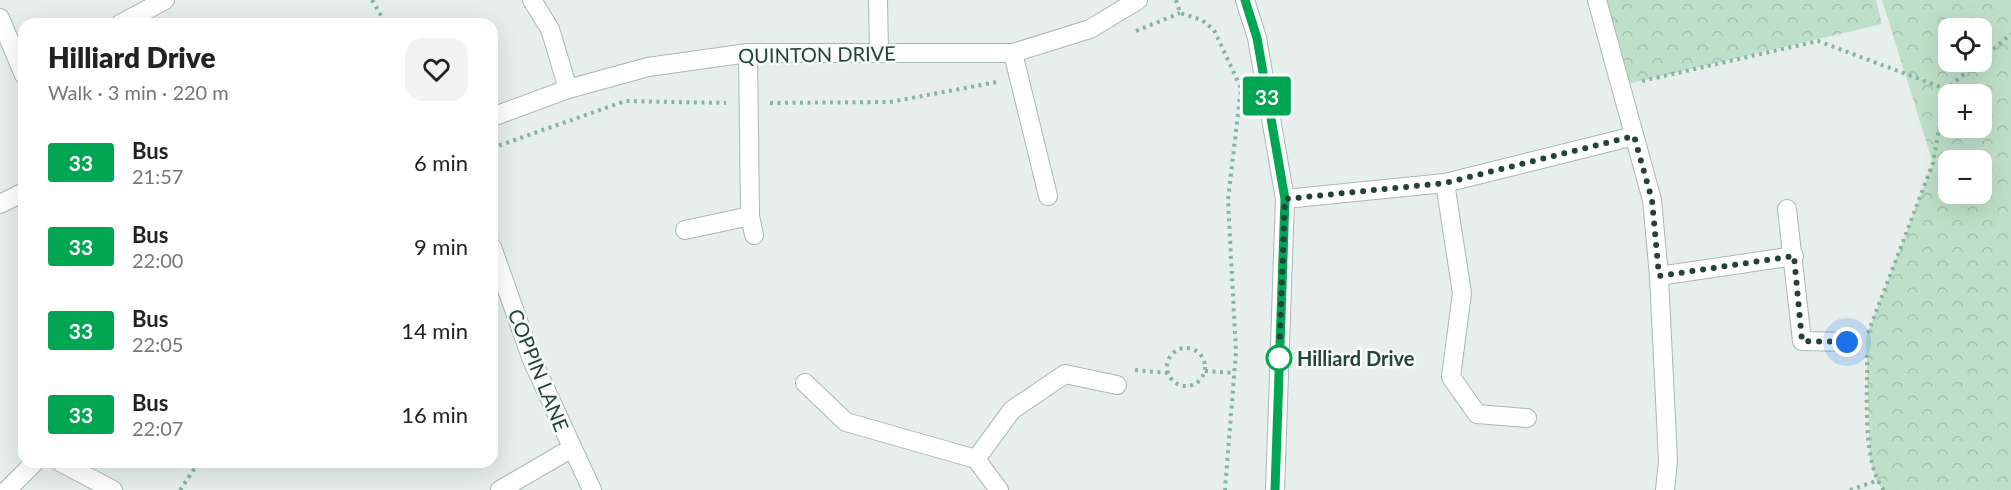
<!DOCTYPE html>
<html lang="en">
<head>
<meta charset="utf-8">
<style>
	body { margin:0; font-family:Lato,sans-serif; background:#f2f2f2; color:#222; height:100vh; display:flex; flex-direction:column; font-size:22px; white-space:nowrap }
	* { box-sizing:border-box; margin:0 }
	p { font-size:20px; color:#767676 }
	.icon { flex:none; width:33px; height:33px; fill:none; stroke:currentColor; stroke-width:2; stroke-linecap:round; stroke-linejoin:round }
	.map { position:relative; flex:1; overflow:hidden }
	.sheet { position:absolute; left:18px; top:18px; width:480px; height:450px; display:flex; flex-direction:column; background:#fff; border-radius:18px; box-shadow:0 6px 24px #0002 }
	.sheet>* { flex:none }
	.badge { padding:0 12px; border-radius:4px; font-size:21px; line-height:39px }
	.buttons { position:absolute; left:1938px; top:18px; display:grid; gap:12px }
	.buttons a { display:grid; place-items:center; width:54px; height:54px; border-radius:12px; background:#fff; box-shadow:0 6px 24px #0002; font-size:30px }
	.you { position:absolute; width:30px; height:30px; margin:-15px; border:4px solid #fff; border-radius:50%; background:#1a73e8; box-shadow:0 0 0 9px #1a73e833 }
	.map>.badge { position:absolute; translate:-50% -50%; box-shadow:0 0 0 3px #fff }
	.round { display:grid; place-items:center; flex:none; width:63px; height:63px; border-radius:18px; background:#f2f2f2 }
	.headline { display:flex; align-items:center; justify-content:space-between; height:102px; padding:0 30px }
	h1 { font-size:28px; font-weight:800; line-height:45px }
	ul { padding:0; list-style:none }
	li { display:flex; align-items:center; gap:18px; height:84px; padding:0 30px }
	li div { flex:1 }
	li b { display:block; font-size:22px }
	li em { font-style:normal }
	li .badge { min-width:66px; font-weight:700; text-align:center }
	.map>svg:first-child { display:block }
	.park { fill:url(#park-crowns); fill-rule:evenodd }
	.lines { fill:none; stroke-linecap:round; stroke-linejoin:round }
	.minor-casing { stroke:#a8b8b2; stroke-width:20 }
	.tertiary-casing { stroke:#a8b8b2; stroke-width:20 }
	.path { stroke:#86b3a5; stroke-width:4; stroke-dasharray:3 4.5; stroke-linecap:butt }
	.minor { stroke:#fff; stroke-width:18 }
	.tertiary { stroke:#fff; stroke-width:18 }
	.line-casing { stroke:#fff; stroke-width:14 }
	.line { stroke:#00a651; stroke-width:9 }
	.walk { stroke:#24423a; stroke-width:6; stroke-dasharray:0 10.8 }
	.stop-dot { fill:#fff; stroke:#00a651; stroke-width:3 }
	.labels { text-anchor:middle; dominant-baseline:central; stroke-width:5; stroke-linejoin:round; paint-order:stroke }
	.street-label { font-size:20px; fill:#24423a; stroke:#f7fbf9 }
	.stop-label { font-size:20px; font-weight:bold; fill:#24423a; stroke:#f7fbf9; text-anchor:start }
</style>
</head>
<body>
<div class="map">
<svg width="2011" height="490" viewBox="0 0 2011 490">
	<defs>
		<pattern id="park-crowns" width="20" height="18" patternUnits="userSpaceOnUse" patternTransform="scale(1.5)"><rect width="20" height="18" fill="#bfe0c8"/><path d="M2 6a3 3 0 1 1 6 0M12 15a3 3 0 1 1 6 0" fill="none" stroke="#a4c1ad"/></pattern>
	</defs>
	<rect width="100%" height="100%" fill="#e6efeb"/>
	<g class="park">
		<path d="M1602,0h274l6,24 -263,62z"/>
		<path d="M1882,0h129v490h-127l-8,-9 -6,-24 -4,-119 67,-175zM1948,28h34v34h-34zM1948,94h34v34h-34zM1948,160h34v34h-34z"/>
	</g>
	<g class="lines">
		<defs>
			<g id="minor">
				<path d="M532,0l18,29 18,60"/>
				<path d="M878,0l1,52"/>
				<path d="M1597,0l55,200 7,76 9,185 -3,29"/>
				<path d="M0,18l24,57"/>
				<path d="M120,24l45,-24"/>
				<path d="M1013,53l35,143"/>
				<path d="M492,117l76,-28 80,-22 100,-14h265l77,-24 48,-29"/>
				<path d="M1445,183l17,110 -11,84 26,37 50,4"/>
				<path d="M1285,199l160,-16 189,-47"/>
				<path d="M0,204l24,-12"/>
				<path d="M1787,209l15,132 45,1"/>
				<path d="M750,216l4,19"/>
				<path d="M685,230l65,-14 -2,-163"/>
				<path d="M492,247l40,113 60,130"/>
				<path d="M1659,276l135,-20"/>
				<path d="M805,383l41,39 130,37 23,31"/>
				<path d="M976,459l36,-49 53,-36 52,11"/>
				<path d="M60,462l53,28"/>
				<path d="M7,490l28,-28"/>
				<path d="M500,490l72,-42"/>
			</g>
			<path id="tertiary" d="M1245,0l12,38 28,161 -10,291"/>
		</defs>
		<use href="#minor" class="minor-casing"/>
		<use href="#tertiary" class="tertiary-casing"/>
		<g class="path">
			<path d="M372,0l14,24"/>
			<path d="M1176,0l4,13 22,7 12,10 27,58 -13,112 8,152 -11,138"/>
			<path d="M1136,31l44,-18"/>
			<path d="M1982,59l29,-25"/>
			<path d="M1642,81l176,-40 128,48"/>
			<path d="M770,103l120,-1 107,-20"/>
			<path d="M492,148l133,-47 101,2"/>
			<path d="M1868,333l65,-170 13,-74 33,-27"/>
			<circle cx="1186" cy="367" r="19"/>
			<path d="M1867,355c1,37 -6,106 17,135"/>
			<path d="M1135,370l32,3"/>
			<path d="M1205,371l30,2"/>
			<path d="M180,490l19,-28"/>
			<path d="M1850,490l26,-9"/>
		</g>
		<use href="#minor" class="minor"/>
		<use href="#tertiary" class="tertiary"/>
	</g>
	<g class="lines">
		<defs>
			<path id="line" d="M1245,0l12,38 28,161 -10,291"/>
		</defs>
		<use href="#line" class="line-casing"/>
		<use href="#line" class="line"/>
		<path class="walk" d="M1279,358l6,-159 160,-16 189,-47 18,64 7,76 135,-20 8,85 45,1"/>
	</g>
	<circle class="stop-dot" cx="1279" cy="358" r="12"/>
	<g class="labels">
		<g class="street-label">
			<text transform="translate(817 54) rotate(-1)">QUINTON DRIVE</text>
			<text transform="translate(539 370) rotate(68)">COPPIN LANE</text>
		</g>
		<g class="stop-label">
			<text x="1297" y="358">Hilliard Drive</text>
		</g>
	</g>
</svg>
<div class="buttons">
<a><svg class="icon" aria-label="locate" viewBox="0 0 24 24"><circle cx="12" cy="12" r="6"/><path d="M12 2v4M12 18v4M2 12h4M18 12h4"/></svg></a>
<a>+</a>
<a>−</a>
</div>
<div class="you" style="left:1847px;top:342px"></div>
<b class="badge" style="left:1267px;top:96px;background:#00a651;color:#fff">33</b>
<section class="sheet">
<div class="headline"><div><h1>Hilliard Drive</h1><p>Walk · 3 min · 220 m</p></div><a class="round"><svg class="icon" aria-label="heart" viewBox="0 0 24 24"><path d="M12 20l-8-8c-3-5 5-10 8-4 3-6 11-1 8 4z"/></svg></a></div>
<ul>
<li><span class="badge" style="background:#00a651;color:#fff">33</span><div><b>Bus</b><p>21:57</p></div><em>6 min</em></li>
<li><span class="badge" style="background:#00a651;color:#fff">33</span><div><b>Bus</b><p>22:00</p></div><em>9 min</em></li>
<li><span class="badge" style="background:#00a651;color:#fff">33</span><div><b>Bus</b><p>22:05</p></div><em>14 min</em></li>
<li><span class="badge" style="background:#00a651;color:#fff">33</span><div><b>Bus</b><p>22:07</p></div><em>16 min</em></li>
</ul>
</section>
</div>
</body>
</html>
